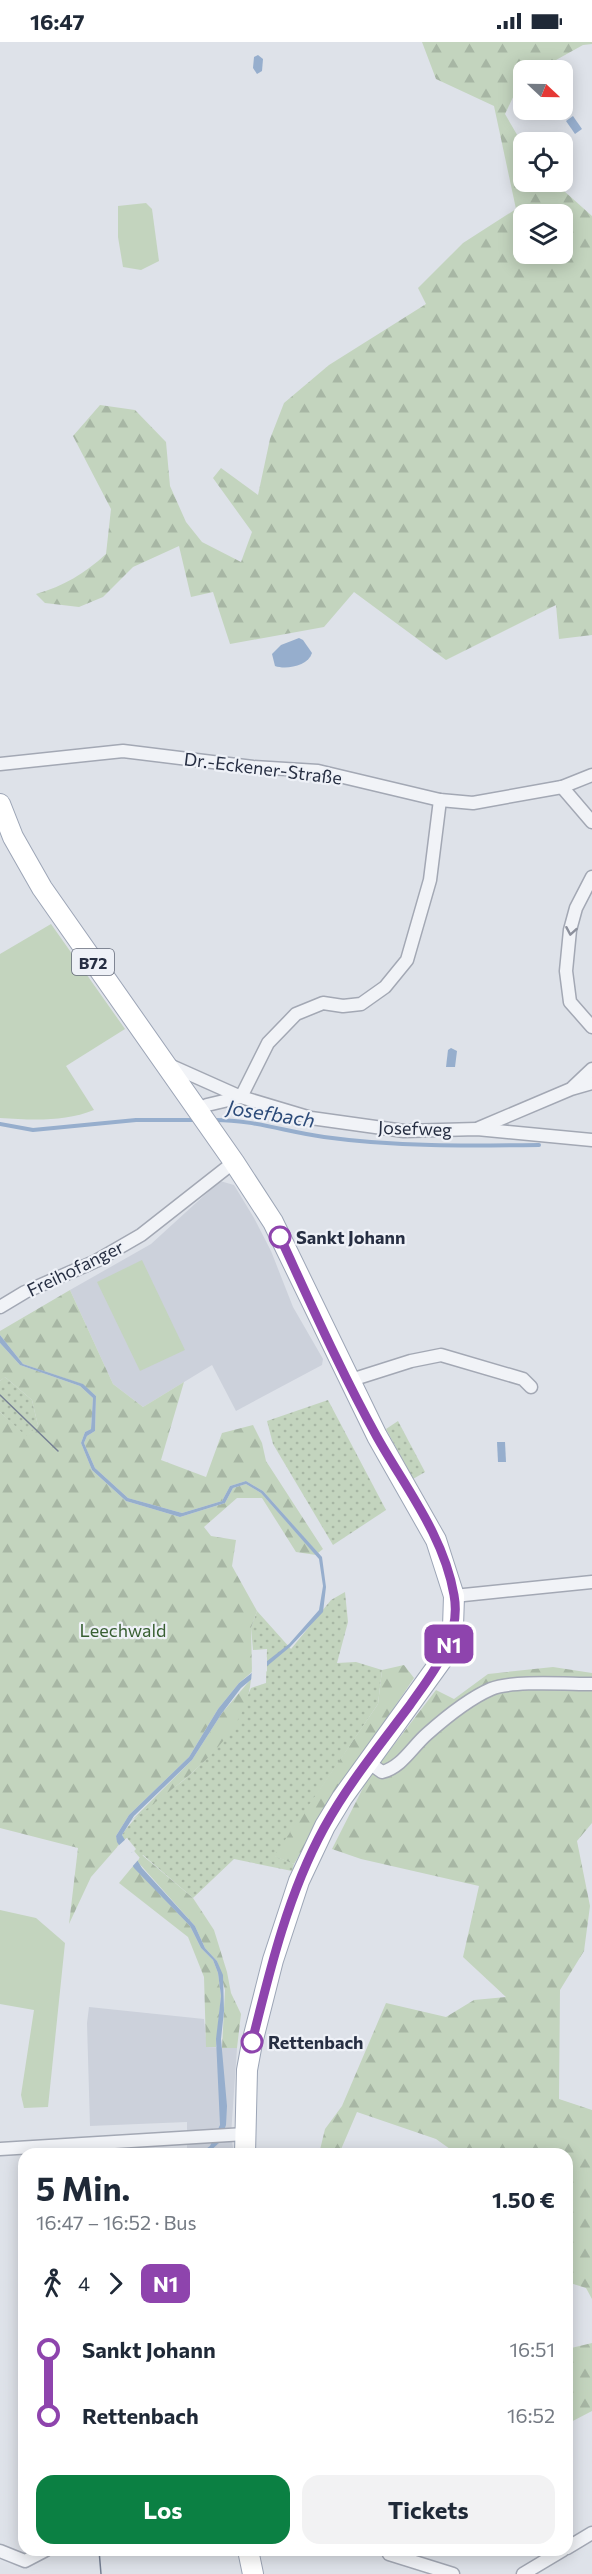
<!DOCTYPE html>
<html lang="de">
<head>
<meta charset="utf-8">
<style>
	body { margin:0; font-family:Commissioner,sans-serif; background:#f2f2f3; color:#1f2937; height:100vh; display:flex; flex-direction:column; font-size:22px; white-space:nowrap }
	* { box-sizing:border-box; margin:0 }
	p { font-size:20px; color:#747a83 }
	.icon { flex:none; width:33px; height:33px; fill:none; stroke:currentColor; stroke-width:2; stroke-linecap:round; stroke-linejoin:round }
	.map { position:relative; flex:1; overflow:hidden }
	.side { position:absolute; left:18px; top:2106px; width:555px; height:408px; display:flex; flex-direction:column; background:#fff; border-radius:18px; box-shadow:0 3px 15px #0003 }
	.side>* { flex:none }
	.badge { padding:0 12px; border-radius:9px; font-size:21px; line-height:39px }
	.needle { width:39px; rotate:112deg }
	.buttons { position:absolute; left:513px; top:18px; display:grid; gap:12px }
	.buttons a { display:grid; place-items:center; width:60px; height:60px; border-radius:12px; background:#fff; box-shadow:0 3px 15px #0003; font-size:30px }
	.map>.badge { position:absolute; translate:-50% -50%; box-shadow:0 0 0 3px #fff }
	.legs { display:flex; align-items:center; gap:9px; height:66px; padding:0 18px; font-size:20px }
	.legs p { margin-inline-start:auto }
	.overview { display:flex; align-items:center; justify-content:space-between; height:102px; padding:0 18px }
	h1 { font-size:33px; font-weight:700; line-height:45px }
	.action { display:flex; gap:12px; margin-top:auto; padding:12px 18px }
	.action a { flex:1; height:69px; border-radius:18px; background:#0b8043; color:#fff; font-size:24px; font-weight:700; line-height:69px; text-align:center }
	.action a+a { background:#f2f2f3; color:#1f2937 }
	ul { padding:0 18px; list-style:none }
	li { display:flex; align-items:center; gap:21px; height:66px; font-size:22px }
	li i { display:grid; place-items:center; width:9px; height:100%; margin:0 8px; background:currentColor }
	li i::after { content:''; width:15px; height:15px; margin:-8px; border:4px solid; border-radius:50%; background:#fff }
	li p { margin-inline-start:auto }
	li:first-child i { background:linear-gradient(#0000 50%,currentColor 0) }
	li:last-child i { background:linear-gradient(currentColor 50%,#0000 0) }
	.status { display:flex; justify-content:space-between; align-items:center; height:42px; padding:0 30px; background:#fff; direction:ltr }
	.status svg { height:16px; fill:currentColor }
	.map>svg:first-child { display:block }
	.built { fill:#ccd1db }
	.grass { fill:url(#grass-dots) }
	.forest { fill:url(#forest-firs); fill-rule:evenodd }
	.garden { fill:#c3d4be }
	.water { fill:#96aecd }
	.pier { fill:#dee2e9 }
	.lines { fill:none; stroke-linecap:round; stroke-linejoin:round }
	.stream { stroke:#96aecd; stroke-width:4 }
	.street-casing { stroke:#a3a8b4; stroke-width:15 }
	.primary-casing { stroke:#9ca5b6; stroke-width:22 }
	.street { stroke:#f1f3f7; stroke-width:12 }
	.primary { stroke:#fff; stroke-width:20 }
	.tram { stroke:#768094; stroke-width:1.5 }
	.oneway { stroke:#8c909c }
	.line-1-casing { stroke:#fff; stroke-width:14 }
	.line-1 { stroke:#8e44ad; stroke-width:9 }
	.stop-1-dot { fill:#fff; stroke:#8e44ad; stroke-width:3 }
	.labels { text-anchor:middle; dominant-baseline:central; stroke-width:4.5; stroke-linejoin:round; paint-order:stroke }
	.shield { fill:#eef1f7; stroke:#626878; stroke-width:1.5 }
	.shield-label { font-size:16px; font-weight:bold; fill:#262e42 }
	.street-label { font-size:18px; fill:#262e42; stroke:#eef1f7 }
	.stop-label { font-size:18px; font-weight:bold; fill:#262e42; stroke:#eef1f7; text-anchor:start }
	.park-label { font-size:18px; fill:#385f32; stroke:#eef1f7 }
	.water-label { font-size:20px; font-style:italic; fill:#2c4b79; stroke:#eef1f7 }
</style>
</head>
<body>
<div class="status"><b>16:47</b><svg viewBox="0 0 49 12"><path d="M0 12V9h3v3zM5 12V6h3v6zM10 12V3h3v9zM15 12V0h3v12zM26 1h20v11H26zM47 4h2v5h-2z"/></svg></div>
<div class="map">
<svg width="592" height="2532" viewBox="0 0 592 2532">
	<defs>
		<pattern id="grass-dots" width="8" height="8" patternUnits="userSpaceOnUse" patternTransform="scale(1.5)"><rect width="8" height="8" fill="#c3d4be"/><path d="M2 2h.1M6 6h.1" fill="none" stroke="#a7b6a4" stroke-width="1.8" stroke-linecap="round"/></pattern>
		<pattern id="forest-firs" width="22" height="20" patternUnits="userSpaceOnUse" patternTransform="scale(1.5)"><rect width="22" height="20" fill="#c3d4be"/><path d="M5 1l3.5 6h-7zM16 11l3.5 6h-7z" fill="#a7b6a4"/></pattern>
	</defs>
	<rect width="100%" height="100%" fill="#dee2e9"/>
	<g class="built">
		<path d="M220,1139l14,4 20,33 17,33 22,56 30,52 -1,6 -86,46 -24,-46 -69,42 -30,-23 -43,-94 81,-46z"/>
		<path d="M89,1965l115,12 3,28 30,1 -6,87 3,19h-47v-32l-97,4 -3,-103z"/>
	</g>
	<g class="grass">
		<path d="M5,1335l27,23 6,26 -12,11 -26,-25v-31z"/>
		<path d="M328,1358l58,110 -53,35 -60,-101 -6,-23z"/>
		<path d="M398,1379l27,51 -12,7 -27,-50z"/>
		<path d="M345,1550l3,30 -11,41 19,-1 26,8 -4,34 -103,152 19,8 -2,7 -58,-12 -41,39 -50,-43 -3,3 -6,-7 -10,11 12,-13 -9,-11 -3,2 -2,-5c17,-27 49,-42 72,-64 28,-25 42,-49 57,-83l15,-5 1,-34 -14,1 -2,-22 6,-17 34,38 40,-49z"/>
	</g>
	<g class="forest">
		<path d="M422,0h170v2l-9,1 -27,15 -13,10h-19l-1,16 -8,7 -10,21 18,31 1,37h30l38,34v419l-33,4 -3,-34 -110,55 -92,-68 -30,35 -94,17 -17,-52 -22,5 -12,-51 -46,21 -30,30 -24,10 -34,-4 -9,-9c28,-8 48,-20 70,-40l5,-45 -38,-73 27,-31 35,5 31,32 4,44 16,36 16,20 39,20 11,-30 -39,-54 8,-10 37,27 12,-56 14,-36 45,-38 97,-61 -8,-16 45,-45 53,-34 -22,-103 -58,-27zM562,172v40h-38v-40z"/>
		<path d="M70,1248l43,94 30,23 41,-25 -23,78 45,17 16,-44 31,-8 9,18 4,18 57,88 -5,4 -55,-62 -17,-10 -16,5 -8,15 -40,12 -54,-15 -33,-30 -11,-25 3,-7 8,-5 1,-35 -14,-12 -59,-20 -23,-29v-4z"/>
		<path d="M0,1301l20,22 60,21 13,12 -2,31 -6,3 -4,11 11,27 34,31 54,16 45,-14 8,-15 13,-4 15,9 55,62 -20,-3 -34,-54h-25l-33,29 7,9 25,4 -4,26 25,45 -6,17 1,44 -13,11 -21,26 -29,48 -60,58 -13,21 3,9 -28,32 -22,47 9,-76 -78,-20v-416l26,24 12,-10 -6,-26 -27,-23 -5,4z"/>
		<path d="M404,1623l10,13 -77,114 -43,72 -20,-8 104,-152 4,-34z"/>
		<path d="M553,1625l39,6v150l-15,18 13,65 -6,45 -24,39 -1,109 33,11v189l-6,-11 -19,-6v-128h-110l-21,-15 -79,-27 -18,42h-20l6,-25 17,-23 44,-103 60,14 28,-17 32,-3 -43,-40 16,-71 -118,-27 -29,-10 35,-69 69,-90 18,9 34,-25z"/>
		<path d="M251,1637c-5,62 -76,107 -121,143l62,-62 30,-47z"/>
		<path d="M142,1813l51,43 21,32 13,42 4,21 10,21 -4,34h-15l3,-58 -8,-29 -12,-13 -10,-22 -58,-65z"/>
		<path d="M133,1824l57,60 11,22 12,12 5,13 3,23 -5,51h-10l-2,-70 -16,-40 -69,-54z"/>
		<path d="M592,2301v68l-25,13v-75z"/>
	</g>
	<g class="garden">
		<path d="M146,161l6,6 7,52 -18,9 -18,-3 -5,-30v-31z"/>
		<path d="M51,882l74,105 -59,37 28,44c-30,12 -62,10 -94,8v-164z"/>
		<path d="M142,1218l43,90 -45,21 -43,-89z"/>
		<path d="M0,1868l36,8 29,25 -17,164 -24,1 -3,-13 13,-85 -34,-6z"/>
	</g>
	<g class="water">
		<path d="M258,13l5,4 -1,12 -5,3 -4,-6 1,-11z"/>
		<path d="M573,74l9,13 -7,5 -9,-13z"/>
		<path d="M299,596l4,2 9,13c-4,13 -26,17 -37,13l-3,-12 9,-9z"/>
		<path d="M451,1006l6,3 -2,16h-9l2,-17z"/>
		<path d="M0,1293l23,29 60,20 13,12 -1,35 -8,5 -3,7 11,25 33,30 54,15 40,-12 8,-15 16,-5 17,10 59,66 4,30 -3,25 -33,35 -49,41 -19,25 -30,47 -58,56 -12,19 20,33 53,58 10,22 12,13 6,14 1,36 -3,28 6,67 -1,19 -6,17 -13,12h-8l11,-8 10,-21 -4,-86 5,-43 -3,-23 -5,-13 -12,-12 -11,-22 -56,-58 -17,-26 -1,-6 13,-21 60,-58 29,-48 21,-26 50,-39 30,-34 4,-24 -4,-27 -58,-66 -15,-9 -13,4 -8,15 -45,14 -54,-16 -34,-31 -11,-27 4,-11 6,-3 2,-31 -13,-12 -60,-21 -20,-22z"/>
		<path d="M497,1400h8l1,20h-8z"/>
	</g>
	<g class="pier">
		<path d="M267,1615v14l-16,12 1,-15z"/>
		<path d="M127,1796l7,12 -3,3 3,-2 5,8 -8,9 -14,-21z"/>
	</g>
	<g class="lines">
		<g class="stream">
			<path d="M212,1078c38,-1 75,12 112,17 72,10 143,9 215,8"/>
			<path d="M0,1082l33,6 103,-10h59"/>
		</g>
		<defs>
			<g id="street">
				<path d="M0,722l123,-13 130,16 65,4 122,29 33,3 89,-16 30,-12"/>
				<path d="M562,745l30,35"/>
				<path d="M592,835l-16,31 -6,22 -4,41 4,31 22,25"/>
				<path d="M167,1022l74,33 70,21 93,13 73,-2 115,11"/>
				<path d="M573,1045l19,-18"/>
				<path d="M198,1068l9,-5 34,-8 27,-54 28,-29 27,-11 20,3 18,-2 24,-17 22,-27 23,-80 10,-80"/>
				<path d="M479,1086l92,-39 21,-6"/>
				<path d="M0,1265l25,-15 71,-31 45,-26 93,-73"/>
				<path d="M348,1339l63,-20 30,-6 82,24 8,8"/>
				<path d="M454,1554l138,-14"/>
				<path d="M368,1720l14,10c20,-5 30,-25 45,-38 18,-16 41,-35 64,-45 22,-9 76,-5 101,-5"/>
				<path d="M0,2107l245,-15"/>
				<path d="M567,2506l25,-15"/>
				<path d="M387,2508l2,4 64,20"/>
				<path d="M0,2509l25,10 21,-11"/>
				<path d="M523,2532l40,-24"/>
			</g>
			<g id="primary">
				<path d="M0,762l13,33 29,51 192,274 39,60 104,214 59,104 18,56 -1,31 -12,34 -99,137 -17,28 -26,55 -26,79 -21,83 -5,27 -2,84"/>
				<path d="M248,2508l5,24"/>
			</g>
		</defs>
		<use href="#street" class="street-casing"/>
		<use href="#primary" class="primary-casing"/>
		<use href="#street" class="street"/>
		<use href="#primary" class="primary"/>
		<g class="tram">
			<path d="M0,1353l58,56"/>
			<path d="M99,2508l2,24"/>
		</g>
	</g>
	<defs><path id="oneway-chevron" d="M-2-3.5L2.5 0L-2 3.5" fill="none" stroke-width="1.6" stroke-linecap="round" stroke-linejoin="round" transform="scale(1.5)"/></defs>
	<use class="oneway" href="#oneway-chevron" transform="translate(571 889) rotate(100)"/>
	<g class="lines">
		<defs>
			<path id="line-1" d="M252,2000c18,-73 36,-148 72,-214 24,-44 56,-83 86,-123 23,-33 52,-67 44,-110 -10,-59 -49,-108 -77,-158 -36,-65 -66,-133 -97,-200"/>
		</defs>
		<use href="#line-1" class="line-1-casing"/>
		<use href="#line-1" class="line-1"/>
	</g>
	<g class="stop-1-dot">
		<circle cx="280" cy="1195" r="10"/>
		<circle cx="252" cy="2000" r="10"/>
	</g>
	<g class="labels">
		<rect class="shield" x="72" y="907" width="42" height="26" rx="4.5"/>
		<g class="shield-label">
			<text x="93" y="920">B72</text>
		</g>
		<g class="street-label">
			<text transform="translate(263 726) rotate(7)">Dr.-Eckener-Straße</text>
			<text transform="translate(415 1086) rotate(2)">Josefweg</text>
			<text transform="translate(75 1226) rotate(-26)">Freihofanger</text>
		</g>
		<g class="stop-label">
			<text x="296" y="1195">Sankt Johann</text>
			<text x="268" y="2000">Rettenbach</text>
		</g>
		<g class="park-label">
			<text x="123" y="1588">Leechwald</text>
		</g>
		<g class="water-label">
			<text transform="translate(271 1071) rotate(9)">Josefbach</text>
		</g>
	</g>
</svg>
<div class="buttons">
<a><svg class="needle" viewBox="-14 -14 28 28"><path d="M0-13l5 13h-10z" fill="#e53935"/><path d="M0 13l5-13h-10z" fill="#747a83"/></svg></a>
<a><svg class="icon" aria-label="locate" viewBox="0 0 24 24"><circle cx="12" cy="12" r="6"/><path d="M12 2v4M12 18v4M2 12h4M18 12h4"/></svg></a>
<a><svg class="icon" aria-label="layers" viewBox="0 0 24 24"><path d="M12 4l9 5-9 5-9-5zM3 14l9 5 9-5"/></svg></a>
</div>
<b class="badge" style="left:449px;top:1602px;background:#8e44ad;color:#fff">N1</b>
<section class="side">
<div class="overview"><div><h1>5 Min.</h1><p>16:47 – 16:52 · Bus</p></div><b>1.50 €</b></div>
<div class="legs"><svg class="icon" aria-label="walk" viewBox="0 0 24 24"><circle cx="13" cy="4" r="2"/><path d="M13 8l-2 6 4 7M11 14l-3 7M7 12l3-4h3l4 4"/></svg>4<svg class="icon" aria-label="forward" viewBox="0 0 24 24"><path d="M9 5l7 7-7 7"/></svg><b class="badge" style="background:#8e44ad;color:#fff">N1</b></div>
<ul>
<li><i style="color:#8e44ad"></i><b>Sankt Johann</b><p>16:51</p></li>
<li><i style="color:#8e44ad"></i><b>Rettenbach</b><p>16:52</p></li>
</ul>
<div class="action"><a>Los</a><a>Tickets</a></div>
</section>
</div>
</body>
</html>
